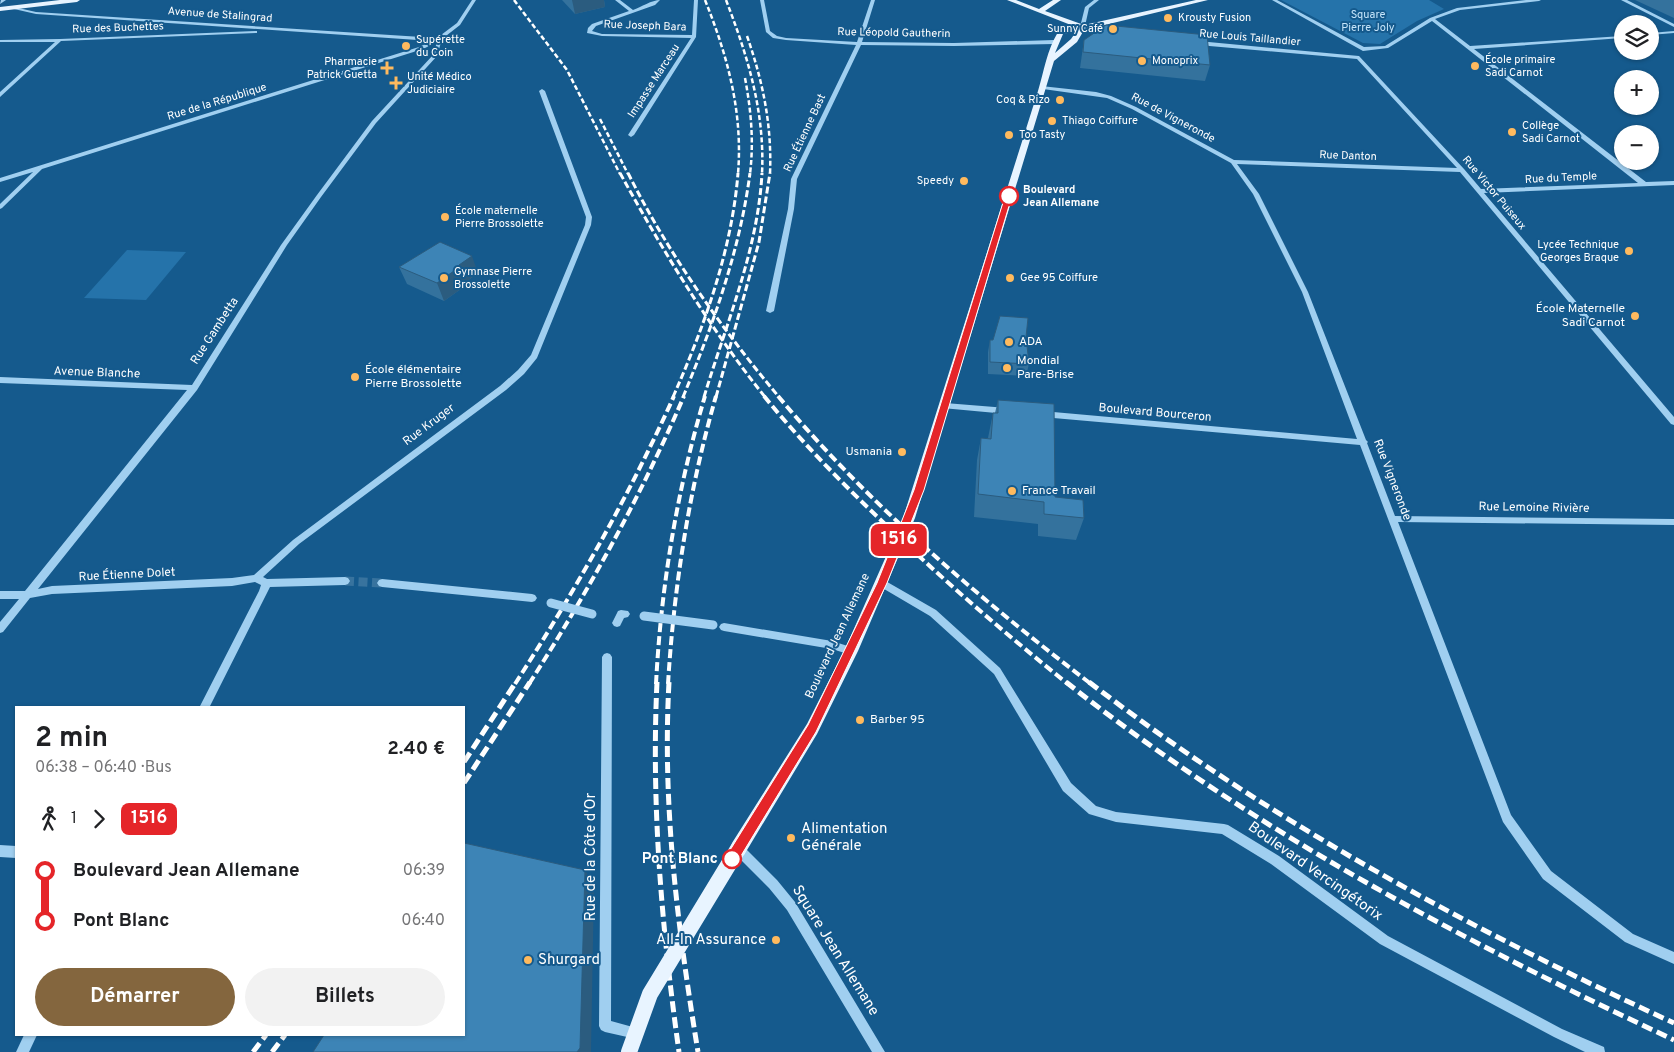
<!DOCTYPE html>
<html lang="fr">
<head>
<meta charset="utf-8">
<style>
	body { margin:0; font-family:Overpass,sans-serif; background:#f2f2f2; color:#202124; height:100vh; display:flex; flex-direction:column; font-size:19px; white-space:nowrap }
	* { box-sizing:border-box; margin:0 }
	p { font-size:16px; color:#757577 }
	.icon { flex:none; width:28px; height:28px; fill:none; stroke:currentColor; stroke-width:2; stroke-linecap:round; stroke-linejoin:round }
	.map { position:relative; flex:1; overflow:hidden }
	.details { position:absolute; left:15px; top:706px; width:450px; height:330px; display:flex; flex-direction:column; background:#fff; border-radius:0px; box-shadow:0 1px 4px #0004 }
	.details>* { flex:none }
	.badge { padding:0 10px; border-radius:8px; font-size:18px; line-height:32px }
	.tools { position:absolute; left:1614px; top:15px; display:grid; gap:10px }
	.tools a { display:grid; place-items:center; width:45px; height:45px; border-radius:50%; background:#fff; box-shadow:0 1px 4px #0004; font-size:25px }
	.map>.badge { position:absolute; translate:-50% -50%; box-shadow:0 0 0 2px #fff }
	.legs { display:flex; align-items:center; gap:8px; height:55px; padding:0 20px; font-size:16px }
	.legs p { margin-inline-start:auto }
	.headline { display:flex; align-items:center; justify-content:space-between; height:85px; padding:0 20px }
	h1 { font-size:28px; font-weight:700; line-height:38px }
	.primary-button { display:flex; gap:10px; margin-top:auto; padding:10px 20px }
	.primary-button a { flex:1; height:58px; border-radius:30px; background:#84663e; color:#fff; font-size:20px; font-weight:700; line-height:58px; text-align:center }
	.primary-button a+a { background:#f2f2f2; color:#202124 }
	ul { padding:0 20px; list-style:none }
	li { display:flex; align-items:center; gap:18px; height:50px; font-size:19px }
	li i { display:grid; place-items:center; width:8px; height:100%; margin:0 6px; background:currentColor }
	li i::after { content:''; width:12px; height:12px; margin:-6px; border:4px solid; border-radius:50%; background:#fff }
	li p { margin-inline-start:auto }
	li:first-child i { background:linear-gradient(#0000 50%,currentColor 0) }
	li:last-child i { background:linear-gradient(currentColor 50%,#0000 0) }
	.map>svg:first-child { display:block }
	.green { fill:#2573aa }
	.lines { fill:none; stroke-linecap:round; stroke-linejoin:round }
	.minor-tunnel { stroke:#38739e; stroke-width:9; stroke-dasharray:9 4.5; stroke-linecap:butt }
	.minor { fill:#a0cff0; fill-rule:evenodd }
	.major { fill:#e8f4ff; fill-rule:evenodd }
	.rail-far3 { stroke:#fff; stroke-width:2.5; stroke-dasharray:5 2.5; stroke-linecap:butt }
	.rail-far2 { stroke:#fff; stroke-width:3; stroke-dasharray:7 3; stroke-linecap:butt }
	.rail-far1 { stroke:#fff; stroke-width:4; stroke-dasharray:9 4; stroke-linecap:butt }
	.rail { stroke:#fff; stroke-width:5; stroke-dasharray:11 5; stroke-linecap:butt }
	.minor-bridge { stroke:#a0cff0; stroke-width:9 }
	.major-bridge { stroke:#e8f4ff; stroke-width:16 }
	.wall { fill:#34729d }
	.shaded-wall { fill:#2b5c7f }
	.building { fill:#3d84b6; stroke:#2b5c7f }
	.line-1 { fill:#e52529; stroke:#fff }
	.poi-dot { fill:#ffba5e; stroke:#155a8d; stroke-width:2 }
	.stop-1-dot { fill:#fff; stroke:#e52529; stroke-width:2.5 }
	.labels { text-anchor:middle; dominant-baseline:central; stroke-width:4; stroke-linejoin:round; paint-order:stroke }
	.far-street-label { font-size:11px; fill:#fff; stroke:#155a8d }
	.far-park-label { font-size:11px; fill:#c6e5fb; stroke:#155a8d }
	.far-poi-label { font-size:11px; fill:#fff; stroke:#155a8d; text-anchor:start }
	.far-stop-label { font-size:11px; font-weight:bold; fill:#fff; stroke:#155a8d; text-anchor:start }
	.poi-label { font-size:12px; fill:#fff; stroke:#155a8d; text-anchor:start }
	.street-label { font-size:12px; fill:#fff; stroke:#155a8d }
	.near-poi-label { font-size:15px; fill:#fff; stroke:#155a8d; text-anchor:start }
	.near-street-label { font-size:15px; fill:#fff; stroke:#155a8d }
	.near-stop-label { font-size:15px; font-weight:bold; fill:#fff; stroke:#155a8d; text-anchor:end }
</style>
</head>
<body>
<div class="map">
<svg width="1674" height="1052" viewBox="0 0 1674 1052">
	<rect width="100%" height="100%" fill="#155a8d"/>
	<g class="green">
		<path d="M1281,0h148l15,9 -27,12 -37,23 -17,-1z"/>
		<path d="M127,250l59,2 -40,48 -62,-2z"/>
	</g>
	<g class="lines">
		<path class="minor-tunnel" d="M345,581l37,2"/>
		<g class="minor">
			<path d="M1,0h5l-6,4z"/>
			<path d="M472,0h4l-16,25 -18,14 -5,17 -61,67 -55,74 -34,48 -90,145 -159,199 14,-3 180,-8 22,-3 39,-35 207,-154 18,-16 13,-15 54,-130 1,-8 -47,-126 3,-2 3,2 47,126 -1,8 -54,133 -13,16 -18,16 -207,154 -36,33 4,2 78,-2 3,1 2,3 -2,3 -3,1 -75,2 -61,121h-10l60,-117 2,-6 -6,-3 -23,4 -180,8 -22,4 -27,34 -3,1v-11l19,-23h-19v-8h25l162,-201 -187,-7v-6l192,8 89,-140 36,-50 55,-74 61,-66 4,-13 -14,7 -381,120 -40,39 -2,1v-5l33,-32 -33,10v-4l419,-131 13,-6 -396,-27 -22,-5v-2l22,5 401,26 20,-15z"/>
			<path d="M615,0h5l13,10c8,-3 19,-10 27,-10l-5,5 -59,21 -4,5 10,3 90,1 2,-35h4l-2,37 -62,98 -3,2 -3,-2 63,-97 -89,-2 -15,-3 1,-5 4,-4 37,-13z"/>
			<path d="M760,0h4l6,31 7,5 9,2 71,4 14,-42h4l-13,42 92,1 100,-3 3,2 -3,2 -100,2 -93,-1 -64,134 -3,30 -20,102 -4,2 -4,-2 22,-102 3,-30 65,-134 -70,-5 -13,-2 -7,-6z"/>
			<path d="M1094,0h5l-10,8 -4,18 10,6 12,1v2l-15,-1 -12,-7 5,-20z"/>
			<path d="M1272,0h5l87,47 21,-1 45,-28 27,-10 69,-8h15l-2,1 -79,9 -25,9 35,27 152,-10v2l-148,11 172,133 28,-1v4l-190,8 190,224v8l-3,-1 -211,-252 -223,-8 22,30 49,98 58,148 2,2 -1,1 28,73 279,3v6l-276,-3 113,293 40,56 82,63 41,18v12l-49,-22 -82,-63 -40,-57 -143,-377 -318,-28 -4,-3 4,-3 315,28 -55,-147 -49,-98 -22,-31 -99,-54 -25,-11 -64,-9 -2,-1v-2l55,6 15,4 25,11 98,53 223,8 -100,-109 -159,-14 -3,-2 3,-2 161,15 105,113 17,20 157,-6 -206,-162 -44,27 -25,3z"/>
			<path d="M1621,0h6l47,24v3z"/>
			<path d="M255,31h2v2l-196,8 -61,56v-5l55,-50h-55v-2l60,-1z"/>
			<path d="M1674,31v2l-24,2v-2z"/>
			<path d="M945,403l62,5 4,3 -4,3 -65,-6 -1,-2z"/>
			<path d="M382,579l150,15 3,1 2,3 -2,3 -3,1 -150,-15 -3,-1 -2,-3 2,-3z"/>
			<path d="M882,579l54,31 64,58 71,115 25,23 20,6 108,12 4,1 51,31 109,80 174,93 42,18 1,5h-20l-31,-15 -174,-93 -109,-80 -49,-30 -106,-12 -27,-8 -26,-23 -69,-117 -64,-58 -51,-30 -2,-3 2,-3z"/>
			<path d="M621,610l7,1 2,3 -2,3 -4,1 -4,8 -3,1 -3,-1 -2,-3 6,-12z"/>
			<path d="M724,623l108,18 22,7 2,3 -2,3 -3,1 -19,-6 -108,-18 -3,-1 -2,-3 2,-3z"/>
			<path d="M607,653l3,1 2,3 -1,364 29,8 2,4 -2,4 -4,2 -31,-7 -4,-2 -2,-4 3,-369 2,-3z"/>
			<path d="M738,843l4,2 35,35 18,22 90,150h-13l-85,-142 -18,-22 -35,-35 -2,-4 2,-4z"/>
			<path d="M0,845l16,1v12l-16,-1z"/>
			<path d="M24,1035h13l-8,17h-13z"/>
		</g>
		<g class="major">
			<path d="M60,0h20l-3,2 -77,9v-4z"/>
			<path d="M1007,0h9l23,9 14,-9h8l-16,11 39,14 112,-25h12l-124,30 -7,12 -23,19 -139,457 -57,133 -41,83 -73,121 -6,2 -6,-2 -2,-6 2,-6 75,-119 38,-75 58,-131 135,-427c6,-20 9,-41 20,-59l18,-5zM1076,32l-5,7 -16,14 8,-19z"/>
		</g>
		<g class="rail-far3">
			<path d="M514,0l53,70 53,104"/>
			<path d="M705,0c23,57 38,113 33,174"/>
			<path d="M726,0c22,57 39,112 36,174"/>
			<path d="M747,36c16,46 25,89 23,138"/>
			<path d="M745,78c6,32 9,63 5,96"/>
			<path d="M600,119l28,55"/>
		</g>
		<g class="rail-far2">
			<path d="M620,173c43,78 89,154 145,224"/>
			<path d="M628,173c40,80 93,155 151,224"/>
			<path d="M673,397c31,-70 59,-147 65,-224"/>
			<path d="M683,397c30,-72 57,-147 67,-224"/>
			<path d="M704,397c22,-73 54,-147 58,-224"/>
			<path d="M716,397l43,-155 11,-69"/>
		</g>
		<g class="rail-far1">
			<path d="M764,396c43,53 92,101 142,148 52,49 106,95 162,140"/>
			<path d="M778,396c91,109 201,202 313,288"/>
			<path d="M515,684c60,-93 114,-188 159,-288"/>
			<path d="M529,684c59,-92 112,-188 155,-288"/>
			<path d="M656,684c5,-98 21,-194 49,-288"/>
			<path d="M668,684c6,-98 21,-194 48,-288"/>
		</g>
		<g class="rail">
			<path d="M657,682c-6,124 5,248 22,370"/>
			<path d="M669,682c-7,125 9,247 29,370"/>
			<path d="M1066,682c185,147 395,258 608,358"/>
			<path d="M1089,682c181,139 379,246 585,341"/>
			<path d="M464,762l52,-80"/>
			<path d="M464,783l66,-101"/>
			<path d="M253,1052l13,-17"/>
			<path d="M272,1052l13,-17"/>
		</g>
		<g class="minor-bridge">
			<path d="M551,603l41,11"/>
			<path d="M644,616l69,9"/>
		</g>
		<path class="major-bridge" d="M629,1052l21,-58 88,-145"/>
	</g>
	<g class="wall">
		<path d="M562,0h42l1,7 -30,7z"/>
		<path d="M1635,0h39v18z"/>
		<path d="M1084,40l126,25 -5,16 -125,-13z"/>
		<path d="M399,267l79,6 -11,8 1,3 -24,17 -37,-17z"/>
		<path d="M1026,337l3,27 -3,12 -38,-2v-22l2,-12z"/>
		<path d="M998,400l57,97 29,21 -8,22 -38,-4v-12l-64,-7 3,-57 4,-22h7l5,-25h2z"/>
	</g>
	<g class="shaded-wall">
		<path d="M572,0h32l1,7 -30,7z"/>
		<path d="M472,256l6,17 -11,8 1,3 -24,17 -7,-18 22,-18z"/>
		<path d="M585,870l9,15 -3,167h-14z"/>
	</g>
	<g class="building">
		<path d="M1106,25l101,10 3,30 -127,-13 1,-12z"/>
		<path d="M440,242l32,14 -13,9 2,1 -24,17 -38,-16z"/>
		<path d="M1000,316l28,2 -2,19 3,27 -39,-2v-22h3z"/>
		<path d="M998,400l56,4 1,93 28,3 1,18 -40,-4v-12l-66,-8 3,-56 10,1 2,-26h5z"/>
		<path d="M464,843l121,27 -5,178 -3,4h-264l11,-17h140z"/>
	</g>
	<path class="line-1" d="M1009,194l3,2 -88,294 -37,93 -71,149 -80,132 -4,1 -5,-1 -2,-5 2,-4 81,-130 69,-142 37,-93 91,-294z"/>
	<g class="poi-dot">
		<circle cx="1168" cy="18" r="5"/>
		<circle cx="1113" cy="29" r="5"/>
		<circle cx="406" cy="46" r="5"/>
		<circle cx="1142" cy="61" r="5"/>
		<circle cx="1475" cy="66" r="5"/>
		<path d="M384.5 60.5h5v5h5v5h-5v5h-5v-5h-5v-5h5z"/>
		<path d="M393.5 75.5h5v5h5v5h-5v5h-5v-5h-5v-5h5z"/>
		<circle cx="1060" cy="100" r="5"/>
		<circle cx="1052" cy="121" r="5"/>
		<circle cx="1512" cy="132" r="5"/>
		<circle cx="1009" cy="135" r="5"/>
		<circle cx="964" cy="181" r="5"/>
		<circle cx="445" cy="217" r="5"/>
		<circle cx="1629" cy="251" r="5"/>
		<circle cx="444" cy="278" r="5"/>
		<circle cx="1010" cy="278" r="5"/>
		<circle cx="1635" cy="316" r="5"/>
		<circle cx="1009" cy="342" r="5"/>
		<circle cx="1007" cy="368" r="5"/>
		<circle cx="355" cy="377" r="5"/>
		<circle cx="902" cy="452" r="5"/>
		<circle cx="1012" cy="491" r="5"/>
		<circle cx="860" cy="720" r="5"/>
		<circle cx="791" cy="838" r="5"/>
		<circle cx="776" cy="940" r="5"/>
		<circle cx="528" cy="960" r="5"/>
	</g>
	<g class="stop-1-dot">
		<circle cx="1009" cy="196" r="9"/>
		<circle cx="732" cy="859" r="9"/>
	</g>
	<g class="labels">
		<g class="far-street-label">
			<text transform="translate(220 15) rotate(4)">Avenue de Stalingrad</text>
			<text transform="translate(645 26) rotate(2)">Rue Joseph Bara</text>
			<text transform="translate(118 28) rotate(-2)">Rue des Buchettes</text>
			<text transform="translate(894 33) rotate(1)">Rue Léopold Gautherin</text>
			<text transform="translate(1250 38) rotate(5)">Rue Louis Taillandier</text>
			<text transform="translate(654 81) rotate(-57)">Impasse Marceau</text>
			<text transform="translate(217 102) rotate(-17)">Rue de la République</text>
			<text transform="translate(1173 118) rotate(28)">Rue de Vigneronde</text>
			<text transform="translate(805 133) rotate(-65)">Rue Étienne Bast</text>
			<text transform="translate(1348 156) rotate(2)">Rue Danton</text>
			<text transform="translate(1561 178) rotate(-3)">Rue du Temple</text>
			<text transform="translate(1494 193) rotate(50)">Rue Victor Puiseux</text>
		</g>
		<g class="far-park-label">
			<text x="1368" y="15">Square<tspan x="1368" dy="13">Pierre Joly</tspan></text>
		</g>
		<g class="far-poi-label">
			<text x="1178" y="18">Krousty Fusion</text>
			<text x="1103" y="29" text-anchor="end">Sunny Café</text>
			<text x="416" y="40">Supérette<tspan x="416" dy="13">du Coin</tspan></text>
			<text x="1485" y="60">École primaire<tspan x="1485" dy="13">Sadi Carnot</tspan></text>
			<text x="1152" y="61">Monoprix</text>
			<text x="377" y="62" text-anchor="end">Pharmacie<tspan x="377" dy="13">Patrick Guetta</tspan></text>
			<text x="407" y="77">Unité Médico<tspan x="407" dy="13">Judiciaire</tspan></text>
			<text x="1050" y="100" text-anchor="end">Coq &amp; Rizo</text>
			<text x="1062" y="121">Thiago Coiffure</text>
			<text x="1522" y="126">Collège<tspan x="1522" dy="13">Sadi Carnot</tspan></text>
			<text x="1019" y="135">Too Tasty</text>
			<text x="954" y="181" text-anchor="end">Speedy</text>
			<text x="455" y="211">École maternelle<tspan x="455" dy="13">Pierre Brossolette</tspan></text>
			<text x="1619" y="245" text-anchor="end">Lycée Technique<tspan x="1619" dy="13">Georges Braque</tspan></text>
			<text x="454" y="272">Gymnase Pierre<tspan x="454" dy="13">Brossolette</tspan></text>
			<text x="1020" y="278">Gee 95 Coiffure</text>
		</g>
		<g class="far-stop-label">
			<text x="1023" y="190">Boulevard<tspan x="1023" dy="13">Jean Allemane</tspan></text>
		</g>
		<g class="poi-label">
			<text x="1625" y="309" text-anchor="end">École Maternelle<tspan x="1625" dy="14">Sadi Carnot</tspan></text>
			<text x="1019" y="342">ADA</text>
			<text x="1017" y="361">Mondial<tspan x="1017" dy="14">Pare-Brise</tspan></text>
			<text x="365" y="370">École élémentaire<tspan x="365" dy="14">Pierre Brossolette</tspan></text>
			<text x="892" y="452" text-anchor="end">Usmania</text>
			<text x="1022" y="491">France Travail</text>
			<text x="870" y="720">Barber 95</text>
		</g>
		<g class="street-label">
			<text transform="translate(215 331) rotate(-57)">Rue Gambetta</text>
			<text transform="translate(97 373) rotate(2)">Avenue Blanche</text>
			<text transform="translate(1155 413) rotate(5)">Boulevard Bourceron</text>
			<text transform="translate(429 425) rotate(-37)">Rue Kruger</text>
			<text transform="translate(1392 480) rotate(69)">Rue Vigneronde</text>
			<text transform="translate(1534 508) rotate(1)">Rue Lemoine Rivière</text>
			<text transform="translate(127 575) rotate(-3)">Rue Étienne Dolet</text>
			<text transform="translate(838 636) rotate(-65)">Boulevard Jean Allemane</text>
		</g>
		<g class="near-poi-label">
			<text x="801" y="829">Alimentation<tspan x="801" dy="17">Générale</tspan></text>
			<text x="766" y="940" text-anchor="end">All-In Assurance</text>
			<text x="538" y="960">Shurgard</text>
		</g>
		<g class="near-street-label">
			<text transform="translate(591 857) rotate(-90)">Rue de la Côte d'Or</text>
			<text transform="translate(1315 872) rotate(35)">Boulevard Vercingétorix</text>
			<text transform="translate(835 951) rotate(58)">Square Jean Allemane</text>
		</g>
		<g class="near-stop-label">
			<text x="718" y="859">Pont Blanc</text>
		</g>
	</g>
</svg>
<div class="tools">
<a><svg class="icon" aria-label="layers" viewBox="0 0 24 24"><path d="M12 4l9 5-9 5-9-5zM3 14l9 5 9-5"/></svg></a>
<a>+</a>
<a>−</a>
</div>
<b class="badge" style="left:899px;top:540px;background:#e52529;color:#fff">1516</b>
<section class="details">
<div class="headline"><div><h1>2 min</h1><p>06:38 – 06:40 · Bus</p></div><b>2.40 €</b></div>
<div class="legs"><svg class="icon" aria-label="walk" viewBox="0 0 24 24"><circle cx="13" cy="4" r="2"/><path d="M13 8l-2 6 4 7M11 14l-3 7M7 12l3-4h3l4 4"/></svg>1<svg class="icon" aria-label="forward" viewBox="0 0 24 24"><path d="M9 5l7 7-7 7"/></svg><b class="badge" style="background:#e52529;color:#fff">1516</b></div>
<ul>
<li><i style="color:#e52529"></i><b>Boulevard Jean Allemane</b><p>06:39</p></li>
<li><i style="color:#e52529"></i><b>Pont Blanc</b><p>06:40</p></li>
</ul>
<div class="primary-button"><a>Démarrer</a><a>Billets</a></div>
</section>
</div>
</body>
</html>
